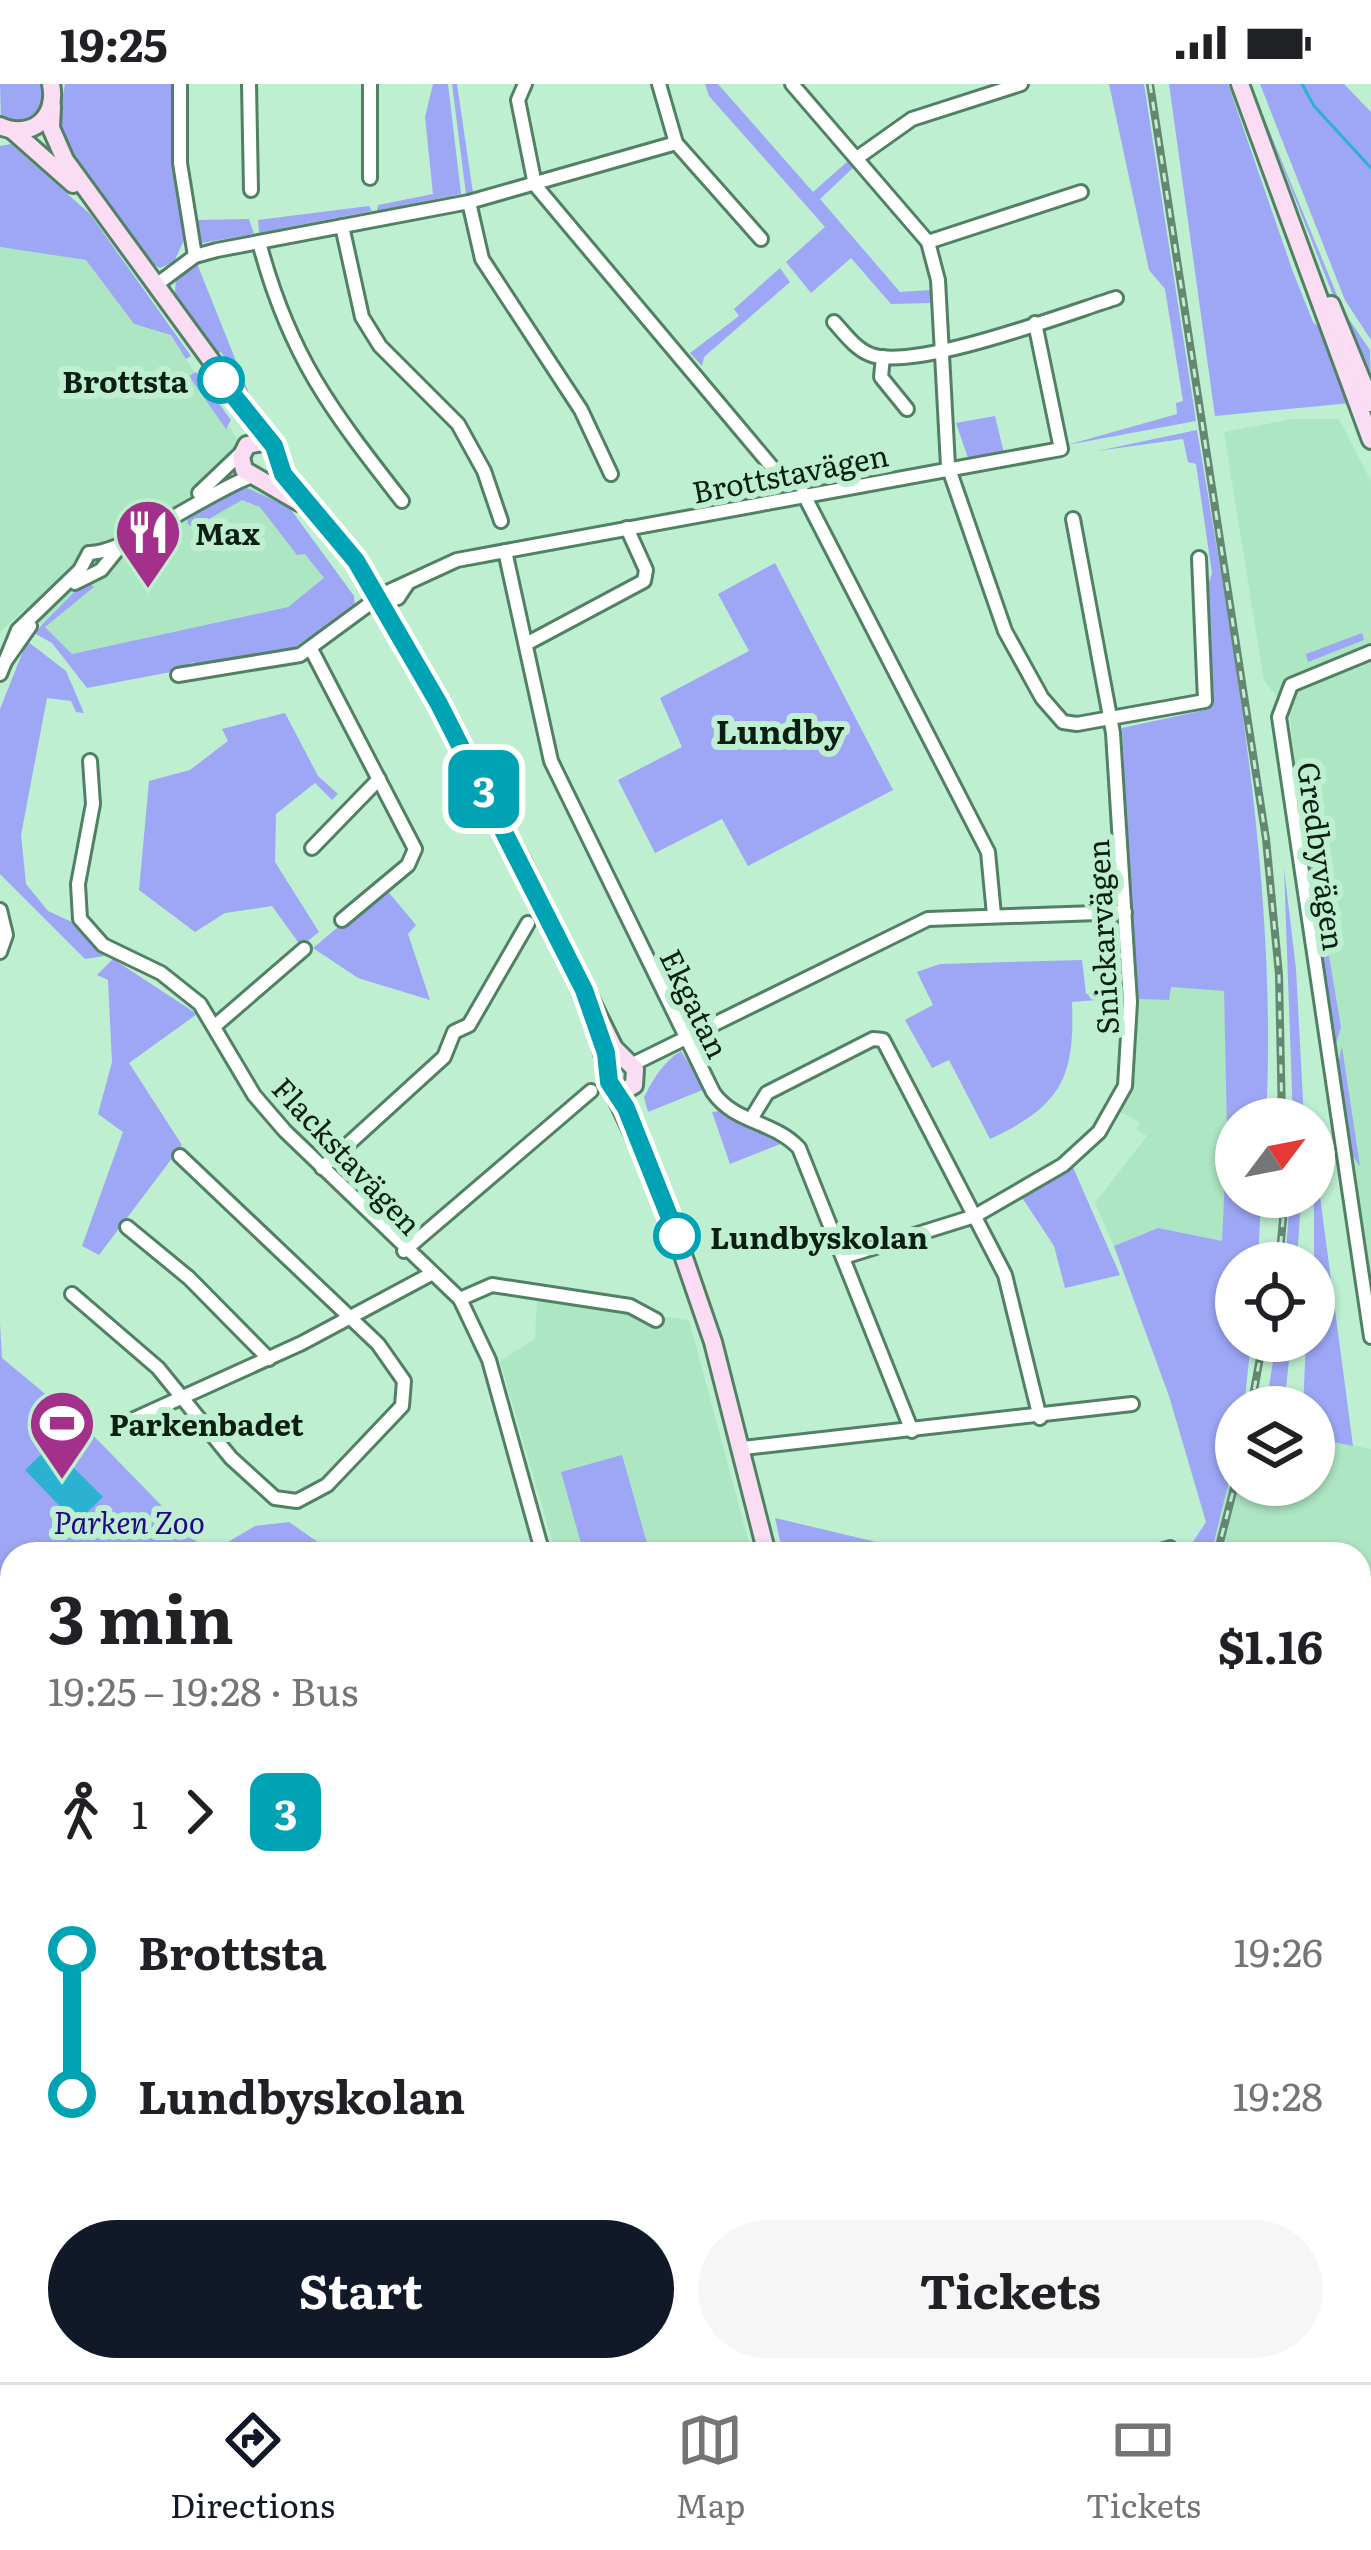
<!DOCTYPE html>
<html lang="en">
<head>
<meta charset="utf-8">
<style>
	body { margin:0; font-family:Literata,serif; background:#f6f6f6; color:#202124; height:100vh; display:flex; flex-direction:column; font-size:45px; white-space:nowrap }
	* { box-sizing:border-box; margin:0 }
	p { font-size:39px; color:#757577 }
	.icon { flex:none; width:66px; height:66px; fill:none; stroke:currentColor; stroke-width:2; stroke-linecap:round; stroke-linejoin:round }
	.map { position:relative; flex:1; overflow:hidden }
	.details { position:absolute; left:0px; top:1458px; width:1371px; height:840px; display:flex; flex-direction:column; background:#fff; border-radius:36px 36px 0 0; box-shadow:0 3px 9px #0004 }
	.details>* { flex:none }
	.badge { padding:0 24px; border-radius:18px; font-size:42px; line-height:78px }
	.needle { width:78px; rotate:58deg }
	.tools { position:absolute; left:1215px; top:1014px; display:grid; gap:24px }
	.tools a { display:grid; place-items:center; width:120px; height:120px; border-radius:50%; background:#fff; box-shadow:0 3px 9px #0004; font-size:60px }
	.map>.badge { position:absolute; translate:-50% -50%; box-shadow:0 0 0 6px #fff }
	.legs { display:flex; align-items:center; gap:18px; height:132px; padding:0 48px; font-size:39px }
	.legs p { margin-inline-start:auto }
	.summary { display:flex; align-items:center; justify-content:space-between; height:204px; padding:0 48px }
	h1 { font-size:66px; font-weight:700; line-height:90px }
	.button { display:flex; gap:24px; margin-top:auto; padding:24px 48px }
	.button a { flex:1; height:138px; border-radius:72px; background:#111827; color:#fff; font-size:48px; font-weight:700; line-height:138px; text-align:center }
	.button a+a { background:#f6f6f6; color:#202124 }
	ul { padding:0 48px; list-style:none }
	li { display:flex; align-items:center; gap:42px; height:144px; font-size:45px }
	li i { display:grid; place-items:center; width:18px; height:100%; margin:0 15px; background:currentColor }
	li i::after { content:''; width:30px; height:30px; margin:-15px; border:9px solid; border-radius:50%; background:#fff }
	li p { margin-inline-start:auto }
	li:first-child i { background:linear-gradient(#0000 50%,currentColor 0) }
	li:last-child i { background:linear-gradient(currentColor 50%,#0000 0) }
	.status { display:flex; justify-content:space-between; align-items:center; height:84px; padding:0 60px; background:#fff; direction:ltr }
	.status svg { height:33px; fill:currentColor }
	.menu { display:flex; justify-content:space-around; align-items:center; height:168px; border-top:3px solid #e0e0e0; background:#fff; font-size:33px; color:#757577 }
	.menu a { display:grid; justify-items:center; gap:6px }
	.menu .on { color:#111827 }
	.map>svg:first-child { display:block }
	.built { fill:#ade6c3 }
	.green { fill:#9da7f5; fill-rule:evenodd }
	.water { fill:#2bb2d0 }
	.lines { fill:none; stroke-linecap:round; stroke-linejoin:round }
	.stream { stroke:#2bb2d0; stroke-width:3 }
	.street-casing { stroke:#528065; stroke-width:18 }
	.secondary-casing { stroke:#528065; stroke-width:22 }
	.street { stroke:#fff; stroke-width:12 }
	.secondary { stroke:#faddf2; stroke-width:16 }
	.rail-casing { stroke:#658772; stroke-width:8 }
	.rail { stroke:#bdefd0; stroke-width:3; stroke-dasharray:9; stroke-linecap:butt }
	.line-1-casing { stroke:#fff; stroke-width:27 }
	.line-1 { stroke:#00a3b4; stroke-width:18 }
	.stop-1-dot { fill:#fff; stroke:#00a3b4; stroke-width:6 }
	.labels { text-anchor:middle; dominant-baseline:central; stroke-width:12; stroke-linejoin:round; paint-order:stroke }
	.stop-label { font-size:30px; font-weight:bold; fill:#0c1f14; stroke:#bdefd0; text-anchor:end }
	.street-label { font-size:30px; fill:#0c1f14; stroke:#bdefd0 }
	.poi-label { font-size:30px; font-weight:bold; fill:#0c1f14; stroke:#bdefd0; text-anchor:start }
	.park-label { font-size:30px; font-style:italic; fill:#240983; stroke:#bdefd0 }
	.neighbourhood-label { font-size:33px; font-weight:bold; fill:#0c1f14; stroke:#bdefd0 }
</style>
</head>
<body>
<div class="status"><b>19:25</b><svg viewBox="0 0 49 12"><path d="M0 12V9h3v3zM5 12V6h3v6zM10 12V3h3v9zM15 12V0h3v12zM26 1h20v11H26zM47 4h2v5h-2z"/></svg></div>
<div class="map">
<svg width="1371" height="2298" viewBox="0 0 1371 2298">
	<rect width="100%" height="100%" fill="#bdefd0"/>
	<g class="built">
		<path d="M0,163l86,13 48,64 37,11 154,243 -38,29 -215,47 -47,-45 -25,23z"/>
		<path d="M1293,335h46l32,62v805l-75,-490 -6,-84 -26,-31 -40,-249z"/>
		<path d="M1170,903l54,4 3,143 -5,108 -64,-14 -44,18 -19,-43 52,-67 -11,-7 4,-6 -19,-11 13,-27 2,-86 32,1z"/>
		<path d="M537,1215l152,21 63,234h-196l-56,-193 35,-22z"/>
		<path d="M1314,1354l57,11v859l-12,29v-783h-148l25,-101v32h78z"/>
		<path d="M982,2286h364l-5,12h-361z"/>
	</g>
	<g class="green">
		<path d="M0,0h40c7,17 1,31 -16,38l-23,-5z"/>
		<path d="M65,0h110l-1,80 10,76 -10,22 -14,6 -7,-4 -81,-106 -15,-28z"/>
		<path d="M433,0h15l13,110 -84,17 1,-6 55,-11 -8,-77z"/>
		<path d="M452,0h5l16,109 -7,1z"/>
		<path d="M705,0h13l95,108 35,-31 6,6 -34,32 80,93 30,-2v13l-39,1 -40,-46 -40,35 -25,-31 39,-35 -116,-131z"/>
		<path d="M1109,0h35l52,337 -129,24 110,-31 -1,-11 7,-2 -18,-112 -16,-19z"/>
		<path d="M1169,0h59l65,188 20,50 13,12 25,69 -136,13z"/>
		<path d="M1250,0l94,228 26,38 1,42z"/>
		<path d="M1260,0h84l27,28v228l-26,-40z"/>
		<path d="M11,60l79,70 101,142 -5,3 -15,-24 -37,-11 -48,-64 -86,-13v-101z"/>
		<path d="M369,122l3,5 -113,22 -1,-13z"/>
		<path d="M249,135l5,15 -52,9 -5,-23z"/>
		<path d="M196,177l54,135 -29,-44 -5,2 -42,-52 2,-22z"/>
		<path d="M780,184l10,14 -86,75 -2,9 -12,-13 49,-37 -5,-7z"/>
		<path d="M196,288l35,48 -5,9 -37,-53z"/>
		<path d="M995,332l9,37 -36,5 -12,-35z"/>
		<path d="M1197,346c38,225 81,460 69,689h-30v78h25l-3,66h-22v78h15l-7,66h-8v46l-25,101h-26l21,-32 -37,-126 -55,-150 44,-18 64,13 5,-107 -3,-143 -53,-4 -2,13 -33,-1 -14,-271 88,-19 -4,-118 6,-18 -16,-109 -8,-2 -5,-23 -86,12z"/>
		<path d="M247,404l42,19 65,89 1,11 -69,46 -85,13 -8,-4 -12,8 -94,18 -35,-45 -18,-10 51,-52 9,6 -49,40 27,27 216,-47 36,-29 -19,-24 -8,1 -37,-48 -18,-7 -49,28 -5,-4 -1,-8 41,-24z"/>
		<path d="M775,479l118,227 -145,76 -26,-47 -67,34 -37,-73 64,-33 -22,-49 89,-47 -31,-57z"/>
		<path d="M1362,549l2,7 -56,22 -2,-8z"/>
		<path d="M27,557l39,30 18,42 -8,-1 -5,-11 -24,-3 -26,137 5,49 22,27 24,11 32,34 -19,3 -85,-85v-165z"/>
		<path d="M285,629l33,63 20,18 -6,6 -17,-17 -39,31 -1,48 44,70 -18,14 -29,-40 -47,7 -30,19 -56,-42 10,-109 41,-11 38,-29 -6,-12z"/>
		<path d="M1301,706l40,237 -6,20 -37,-251z"/>
		<path d="M1284,784l12,101 8,150h-11z"/>
		<path d="M385,804l31,37 -8,9 22,66 -72,-22 -45,-30z"/>
		<path d="M113,875l84,55 -68,49 53,82 -83,110 -17,-9 41,-114 -25,-18 14,-52 -4,-82 -11,-5z"/>
		<path d="M1082,876l4,34 36,-2v6l-50,4c3,76 -11,104 -82,137l-41,-79 -17,8 -27,-48 28,-15 -16,-33 23,-8z"/>
		<path d="M1342,963l18,119c-19,-20 -27,-93 -18,-119z"/>
		<path d="M681,967l24,38 -57,23 -4,-15c10,-19 19,-35 37,-46z"/>
		<path d="M720,1027l63,32 -53,21 -18,-52z"/>
		<path d="M1314,1067l39,295 -39,-8v-31h-11l3,-66h8z"/>
		<path d="M1072,1081l48,110 -55,13 -11,-42 -33,-50z"/>
		<path d="M1290,1113h11l-4,66h-12z"/>
		<path d="M0,1239l2,35 83,69 111,114 17,10 42,-25 34,-4 46,32h-323v816h13l3,12h-28zM52,1362l47,49 -73,-25z"/>
		<path d="M1276,1257h15l-7,66h-18z"/>
		<path d="M622,1371l28,99h-66l-23,-82z"/>
		<path d="M775,1434l148,35v1h-140z"/>
	</g>
	<path class="water" d="M51,1361l52,52 -27,26 -51,-53z"/>
	<g class="lines">
		<g class="stream">
			<path d="M1302,0l12,22 57,62"/>
			<path d="M0,1784h5"/>
		</g>
		<defs>
			<g id="street">
				<path d="M180,0v79l15,93"/>
				<path d="M249,0l2,106"/>
				<path d="M370,0v94"/>
				<path d="M525,0l-7,16 17,85 242,288"/>
				<path d="M659,0l17,59 85,96"/>
				<path d="M792,0l136,158 10,38 10,186 57,165 37,67 21,24 14,2 128,-23 -6,-143"/>
				<path d="M857,74l55,-39 109,-35"/>
				<path d="M469,118l13,57 99,151 30,64"/>
				<path d="M342,142l20,91 18,29 78,78 26,47 17,50"/>
				<path d="M259,158c30,114 72,168 143,259"/>
				<path d="M928,158l153,-50"/>
				<path d="M156,201l39,-29 22,-6 252,-48 207,-59"/>
				<path d="M834,238c10,11 21,26 35,32 42,19 199,-41 247,-56"/>
				<path d="M883,273l-2,20 26,32"/>
				<path d="M199,409l42,-40"/>
				<path d="M803,409l185,359 6,63"/>
				<path d="M505,467l46,210 162,331c21,31 61,29 86,56l113,283"/>
				<path d="M75,499l26,-13 17,-21"/>
				<path d="M375,521l23,-7 10,-15"/>
				<path d="M526,560l118,-63 2,-11 -19,-42"/>
				<path d="M311,565l104,200 -7,16 -66,55"/>
				<path d="M1371,568l-80,33 -12,32 92,620"/>
				<path d="M4,579l26,-37"/>
				<path d="M0,590l18,-44 62,-60 9,-17c37,0 118,-61 163,-77"/>
				<path d="M178,591l122,-20 83,-61 74,-34 604,-111 -26,-126"/>
				<path d="M90,677l3,43 -15,80 2,35 23,26 58,28 39,31 54,91 31,36 175,168 29,61 54,194"/>
				<path d="M312,764l67,-69"/>
				<path d="M0,826l6,25 -6,17"/>
				<path d="M216,941l88,-76"/>
				<path d="M631,981l297,-146 197,-7"/>
				<path d="M751,1035l16,-26 106,-54 10,1 122,235 35,143"/>
				<path d="M322,1084l122,-111 10,-25 15,-7 59,-102"/>
				<path d="M127,1143l62,51 80,81"/>
				<path d="M404,1167l187,-160"/>
				<path d="M844,1173l131,-41 88,-51 36,-33 26,-46 5,-84 -17,-269 -40,-214"/>
				<path d="M72,1210l86,74 73,90 44,40 22,3 30,-16 75,-79 2,-25 -26,-37 -198,-188"/>
				<path d="M460,1215l32,-14 138,21 26,14"/>
				<path d="M130,1337l172,-78 129,-69"/>
				<path d="M743,1364l389,-44"/>
				<path d="M1150,1470l20,-6"/>
				<path d="M72,2286l3,12"/>
				<path d="M231,2286l38,12"/>
				<path d="M756,2286l14,12"/>
				<path d="M175,2298l9,-12"/>
				<path d="M351,2298l9,-12"/>
				<path d="M863,2298l13,-12"/>
			</g>
			<g id="secondary">
				<path d="M1240,0l131,356"/>
				<path d="M52,22l-1,22 14,32 209,287 9,27 73,87 39,63 126,236 93,188 21,21 -1,16 -10,6 -10,-3"/>
				<path d="M0,42c32,14 58,-9 51,-42"/>
				<path d="M12,46l61,54"/>
				<path d="M1331,221l40,98"/>
				<path d="M268,357l-21,4 -6,12 3,13 55,32"/>
				<path d="M600,955l9,43 53,112 51,148 54,212"/>
				<path d="M812,2286l1,12"/>
			</g>
		</defs>
		<use href="#street" class="street-casing"/>
		<use href="#secondary" class="secondary-casing"/>
		<use href="#street" class="street"/>
		<use href="#secondary" class="secondary"/>
		<defs>
			<g id="rail">
				<path d="M1150,0l116,755 13,136 3,144"/>
				<path d="M1279,1179l6,-66"/>
				<path d="M1251,1323l12,-66"/>
				<path d="M1217,1470l19,-74"/>
				<path d="M1359,2132l10,-27"/>
				<path d="M1359,2202l12,-39"/>
				<path d="M1359,2240l12,-44"/>
				<path d="M1071,2286v12"/>
				<path d="M985,2298l3,-12"/>
				<path d="M1092,2298l5,-12"/>
				<path d="M1257,2298l5,-12"/>
				<path d="M1297,2298l5,-12"/>
			</g>
		</defs>
		<use href="#rail" class="rail-casing"/>
		<use href="#rail" class="rail"/>
	</g>
	<g class="lines">
		<defs>
			<path id="line-1" d="M221,296l53,66 9,28 73,87 83,143 145,286 22,63 3,29 17,26 51,128"/>
		</defs>
		<use href="#line-1" class="line-1-casing"/>
		<use href="#line-1" class="line-1"/>
	</g>
	<defs>
		<symbol id="restaurant-pin" viewBox="-11 -11 22 30"><path d="M0 17L-7.5 6A9.5 9.5 0 1 1 7.5 6Z" fill="#a3308b" stroke="#bdefd0"/><path d="M-5-6h1v4h1v-4h1v4h1v-4h1v5L-1.5 .5V6h-2V.5L-5-1ZM5-6V6H3V1.5H1.5Q1.5-4 5-6Z" fill="#fff"/></symbol>
		<symbol id="stadium-pin" viewBox="-11 -11 22 30"><path d="M0 17L-7.5 6A9.5 9.5 0 1 1 7.5 6Z" fill="#a3308b" stroke="#bdefd0"/><path d="M0-5a6.5 5 0 1 0 0 10a6.5 5 0 1 0 0-10ZM-3.5-1.8h7v3.6h-7Z" fill="#fff"/></symbol>
	</defs>
	<g fill-rule="evenodd">
		<use href="#restaurant-pin" x="110" y="410" width="76" height="104"/>
		<use href="#stadium-pin" x="24" y="1301" width="76" height="104"/>
	</g>
	<g class="stop-1-dot">
		<circle cx="221" cy="296" r="21"/>
		<circle cx="677" cy="1152" r="21"/>
	</g>
	<g class="labels">
		<g class="stop-label">
			<text x="188" y="296">Brottsta</text>
			<text x="710" y="1152" text-anchor="start">Lundbyskolan</text>
		</g>
		<g class="street-label">
			<text transform="translate(790 388) rotate(-11)">Brottstavägen</text>
			<text transform="translate(1323 772) rotate(82)">Gredbyvägen</text>
			<text transform="translate(1101 853) rotate(-93)">Snickarvägen</text>
			<text transform="translate(696 919) rotate(64)">Ekgatan</text>
			<text transform="translate(348 1071) rotate(47)">Flackstavägen</text>
		</g>
		<g class="poi-label">
			<text x="195" y="448">Max</text>
			<text x="109" y="1339">Parkenbadet</text>
		</g>
		<g class="park-label">
			<text x="129" y="1437">Parken Zoo</text>
		</g>
		<g class="neighbourhood-label">
			<text x="780" y="645">Lundby</text>
		</g>
	</g>
</svg>
<div class="tools">
<a><svg class="needle" viewBox="-14 -14 28 28"><path d="M0-13l5 13h-10z" fill="#e53935"/><path d="M0 13l5-13h-10z" fill="#757577"/></svg></a>
<a><svg class="icon" aria-label="locate" viewBox="0 0 24 24"><circle cx="12" cy="12" r="6"/><path d="M12 2v4M12 18v4M2 12h4M18 12h4"/></svg></a>
<a><svg class="icon" aria-label="layers" viewBox="0 0 24 24"><path d="M12 4l9 5-9 5-9-5zM3 14l9 5 9-5"/></svg></a>
</div>
<b class="badge" style="left:484px;top:705px;background:#00a3b4;color:#fff">3</b>
<section class="details">
<div class="summary"><div><h1>3 min</h1><p>19:25 – 19:28 · Bus</p></div><b>$1.16</b></div>
<div class="legs"><svg class="icon" aria-label="walk" viewBox="0 0 24 24"><circle cx="13" cy="4" r="2"/><path d="M13 8l-2 6 4 7M11 14l-3 7M7 12l3-4h3l4 4"/></svg>1<svg class="icon" aria-label="forward" viewBox="0 0 24 24"><path d="M9 5l7 7-7 7"/></svg><b class="badge" style="background:#00a3b4;color:#fff">3</b></div>
<ul>
<li><i style="color:#00a3b4"></i><b>Brottsta</b><p>19:26</p></li>
<li><i style="color:#00a3b4"></i><b>Lundbyskolan</b><p>19:28</p></li>
</ul>
<div class="button"><a>Start</a><a>Tickets</a></div>
</section>
</div>
<nav class="menu">
<a class="on"><svg class="icon" aria-label="directions" viewBox="0 0 24 24"><path d="M12 3l9 9-9 9-9-9zM9 14v-3h6M13 9l2 2-2 2"/></svg>Directions</a>
<a><svg class="icon" aria-label="map" viewBox="0 0 24 24"><path d="M3 6l6-2 6 2 6-2v14l-6 2-6-2-6 2zM9 4v14M15 6v14"/></svg>Map</a>
<a><svg class="icon" aria-label="tickets" viewBox="0 0 24 24"><path d="M3 7h18v10H3zM15 7v10"/></svg>Tickets</a>
</nav>
</body>
</html>
